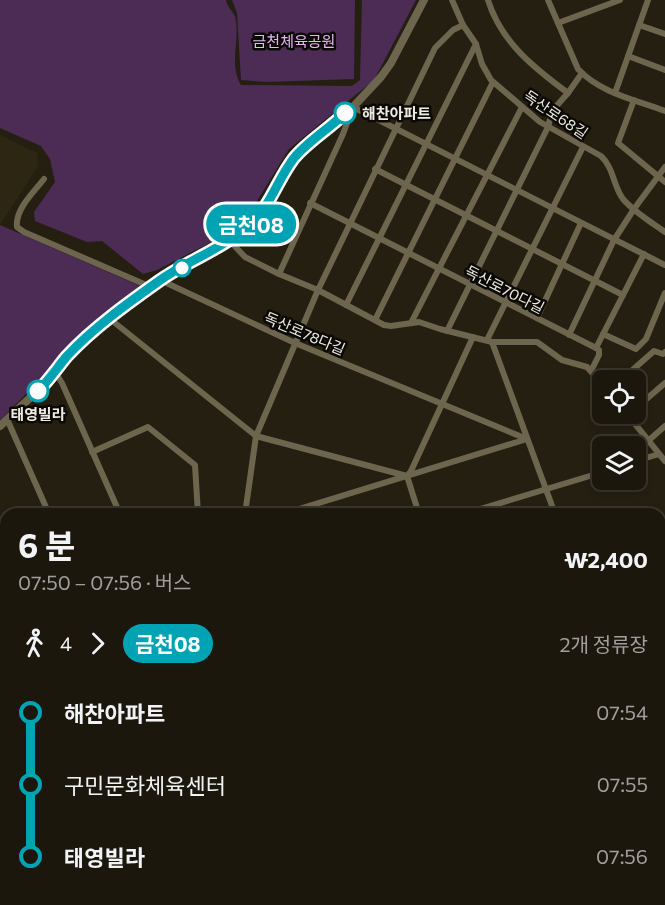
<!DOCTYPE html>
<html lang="ko">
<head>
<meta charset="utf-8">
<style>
	body { margin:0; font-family:Commissioner,"Noto Sans KR",sans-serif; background:#242016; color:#f1f3f6; height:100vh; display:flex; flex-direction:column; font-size:22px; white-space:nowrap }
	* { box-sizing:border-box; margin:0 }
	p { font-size:20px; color:#a09f9d }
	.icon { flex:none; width:33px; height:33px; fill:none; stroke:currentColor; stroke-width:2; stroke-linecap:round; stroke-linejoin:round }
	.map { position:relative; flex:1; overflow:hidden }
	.details { position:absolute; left:0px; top:508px; width:666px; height:398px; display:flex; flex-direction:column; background:#1b170d; border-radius:18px 18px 0 0; box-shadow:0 3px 9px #0003,0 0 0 2px #39362e }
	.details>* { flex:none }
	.badge { padding:0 12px; border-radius:20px; font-size:21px; line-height:39px }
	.controls { position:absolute; left:592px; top:370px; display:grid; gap:12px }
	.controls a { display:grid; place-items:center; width:54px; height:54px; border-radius:9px; background:#1b170d; box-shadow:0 3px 9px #0003,0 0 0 2px #39362e; font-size:30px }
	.map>.badge { position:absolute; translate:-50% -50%; box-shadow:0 0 0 3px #fff }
	.legs { display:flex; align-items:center; gap:9px; height:66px; padding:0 18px; font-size:20px }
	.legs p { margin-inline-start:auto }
	.headline { display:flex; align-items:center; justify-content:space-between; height:102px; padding:0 18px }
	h1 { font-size:33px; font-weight:700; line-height:45px }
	ul { padding:0 18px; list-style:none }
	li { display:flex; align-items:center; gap:21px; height:72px; font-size:22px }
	li i { display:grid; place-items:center; width:9px; height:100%; margin:0 8px; background:currentColor }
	li i::after { content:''; width:15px; height:15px; margin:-8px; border:4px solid; border-radius:50%; background:#1b170d }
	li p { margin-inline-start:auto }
	li:first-child i { background:linear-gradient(#0000 50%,currentColor 0) }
	li:last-child i { background:linear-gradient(currentColor 50%,#0000 0) }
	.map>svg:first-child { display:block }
	.built { fill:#2d2612 }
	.green { fill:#4c2c55 }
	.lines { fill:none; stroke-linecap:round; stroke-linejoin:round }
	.minor { stroke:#6e654f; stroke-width:6 }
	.tertiary { stroke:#6e654f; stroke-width:8 }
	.secondary { stroke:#9b8d69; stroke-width:8 }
	.line-1-casing { stroke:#fff; stroke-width:14 }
	.line-1 { stroke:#00a3b4; stroke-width:9 }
	.stop-1-dot { fill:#fff; stroke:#00a3b4; stroke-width:3 }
	.labels { text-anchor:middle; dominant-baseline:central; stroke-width:5; stroke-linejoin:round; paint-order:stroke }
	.park-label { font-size:15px; fill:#e8b3f8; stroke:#0b0905 }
	.stop-label { font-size:15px; font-weight:bold; fill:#eeebe2; stroke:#0b0905; text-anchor:start }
	.street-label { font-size:15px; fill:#eeebe2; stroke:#0b0905 }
</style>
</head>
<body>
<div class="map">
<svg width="665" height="905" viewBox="0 0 665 905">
	<rect width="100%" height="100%" fill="#241f11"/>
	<path class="built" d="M0,135l37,18 1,13 -38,59z"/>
	<g class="green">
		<path d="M0,0h226c1,8 7,10 9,17 6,21 -7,47 6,68l111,1 8,-6 2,-80h54l-42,80 -85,69 -42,68 -22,18 -68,35 -14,4 -41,-33 -15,1 -52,-21 -1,-9 21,-30 -5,-23 -9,-13 -41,-18z"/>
		<path d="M232,0h123l-1,79 -87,3 -26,-2 -4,-67z"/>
		<path d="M0,225l140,61 -72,63 -17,20 -51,51z"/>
	</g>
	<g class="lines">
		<g class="minor">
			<path d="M452,0l11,25 13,19 6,20 9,16 49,42 61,34c13,12 12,30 22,43 11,13 28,23 42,33"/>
			<path d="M548,0l30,69c22,24 58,31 87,42"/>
			<path d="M558,23l62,-23"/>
			<path d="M639,25l26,9"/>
			<path d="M628,56l37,14"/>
			<path d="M568,93l14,-20"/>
			<path d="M615,93l33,-93"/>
			<path d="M634,100l-16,43 47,39"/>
			<path d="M375,169l248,126"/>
			<path d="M44,179c-10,13 -29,30 -27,48l7,5 127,55"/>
			<path d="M310,203l286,145"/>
			<path d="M229,240l16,17 34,17 39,16 66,35 7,1 28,-4 21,7 52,13h45l25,18 25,7 16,18"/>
			<path d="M279,274l64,-140 10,-27 312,158"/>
			<path d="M160,280l135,63 232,96"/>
			<path d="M346,305l130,-261"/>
			<path d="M537,318l44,-95"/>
			<path d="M110,319l146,117 151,40"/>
			<path d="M375,320l118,-238"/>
			<path d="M411,323l111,-216"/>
			<path d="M447,331l101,-204 4,-16 16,-18c-34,-25 -67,-51 -80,-93"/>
			<path d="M603,334l33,15 10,-10 19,-46"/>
			<path d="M569,335l45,-95 20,-31 31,-42"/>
			<path d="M487,340l96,-193"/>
			<path d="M492,342l63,172"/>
			<path d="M596,348l48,-94"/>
			<path d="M591,371l8,-16v-5l-3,-2"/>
			<path d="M55,372l7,11 58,131"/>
			<path d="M620,381l34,-30 9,3 2,-2"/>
			<path d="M636,408l29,-25"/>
			<path d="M627,414l38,47"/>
			<path d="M7,419l42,95"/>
			<path d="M648,441l17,-15"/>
			<path d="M92,452l56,-25 47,38 3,49"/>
			<path d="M636,461l23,-7"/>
			<path d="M245,514l11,-78 62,-146 117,-242 18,-18 10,-5"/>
			<path d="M283,514l244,-75"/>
			<path d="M419,514l-12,-38 4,-5 62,-134"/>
			<path d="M464,514l139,-42"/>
			<path d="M0,582l6,12"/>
			<path d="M660,605l5,-1"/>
			<path d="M660,658l5,9"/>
			<path d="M0,713l6,-3"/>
			<path d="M660,770l5,-2"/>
			<path d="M660,803l5,14"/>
			<path d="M0,882l6,11"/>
			<path d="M10,900l3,5"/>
			<path d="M83,900l3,5"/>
			<path d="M150,900l3,5"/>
			<path d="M220,900l3,5"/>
			<path d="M286,900l2,5"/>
			<path d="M349,900l2,5"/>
			<path d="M490,900l2,5"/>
			<path d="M569,900l3,5"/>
			<path d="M631,900l3,5"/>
			<path d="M367,905l11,-5"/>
		</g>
		<path class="tertiary" d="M0,426l49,-46 19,-25 32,-28 60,-47 69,-40 28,-22 37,-59 11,-12 48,-40 28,-30 10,-14 33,-63"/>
		<g class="secondary">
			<path d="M660,524l5,-1"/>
			<path d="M0,791l6,-3"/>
			<path d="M412,900l2,5"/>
		</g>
	</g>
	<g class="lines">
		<defs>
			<path id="line-1" d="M38,391c11,-11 19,-23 29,-35 26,-28 61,-53 92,-75 28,-20 63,-32 89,-55 22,-18 29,-46 46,-68 14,-17 35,-29 51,-45"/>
		</defs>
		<use href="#line-1" class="line-1-casing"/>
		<use href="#line-1" class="line-1"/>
	</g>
	<g class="stop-1-dot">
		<circle cx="345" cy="113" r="10"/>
		<circle cx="182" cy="268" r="8"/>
		<circle cx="38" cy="391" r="10"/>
	</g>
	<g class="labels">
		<g class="park-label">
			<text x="294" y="41">금천체육공원</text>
		</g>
		<g class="stop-label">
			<text x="362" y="113">해찬아파트</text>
			<text x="38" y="414" text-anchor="middle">태영빌라</text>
		</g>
		<g class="street-label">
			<text transform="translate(556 114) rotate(34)">독산로68길</text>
			<text transform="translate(505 289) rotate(27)">독산로70다길</text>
			<text transform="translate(305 333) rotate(23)">독산로78다길</text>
		</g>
	</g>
</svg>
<div class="controls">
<a><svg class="icon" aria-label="locate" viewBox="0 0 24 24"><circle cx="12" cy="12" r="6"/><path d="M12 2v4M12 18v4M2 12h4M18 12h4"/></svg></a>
<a><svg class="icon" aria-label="layers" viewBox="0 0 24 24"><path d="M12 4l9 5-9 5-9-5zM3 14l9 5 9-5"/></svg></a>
</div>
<b class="badge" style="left:251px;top:224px;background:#00a3b4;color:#fff">금천08</b>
<section class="details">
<div class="headline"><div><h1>6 분</h1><p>07:50 – 07:56 · 버스</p></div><b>₩2,400</b></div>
<div class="legs"><svg class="icon" aria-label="walk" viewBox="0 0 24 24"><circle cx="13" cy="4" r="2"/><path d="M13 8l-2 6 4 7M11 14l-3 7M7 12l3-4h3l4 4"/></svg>4<svg class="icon" aria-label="forward" viewBox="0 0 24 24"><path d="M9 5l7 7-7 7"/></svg><b class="badge" style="background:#00a3b4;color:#fff">금천08</b><p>2개 정류장</p></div>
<ul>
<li><i style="color:#00a3b4"></i><b>해찬아파트</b><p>07:54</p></li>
<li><i style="color:#00a3b4"></i><span>구민문화체육센터</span><p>07:55</p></li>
<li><i style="color:#00a3b4"></i><b>태영빌라</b><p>07:56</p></li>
</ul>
</section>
</div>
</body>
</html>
